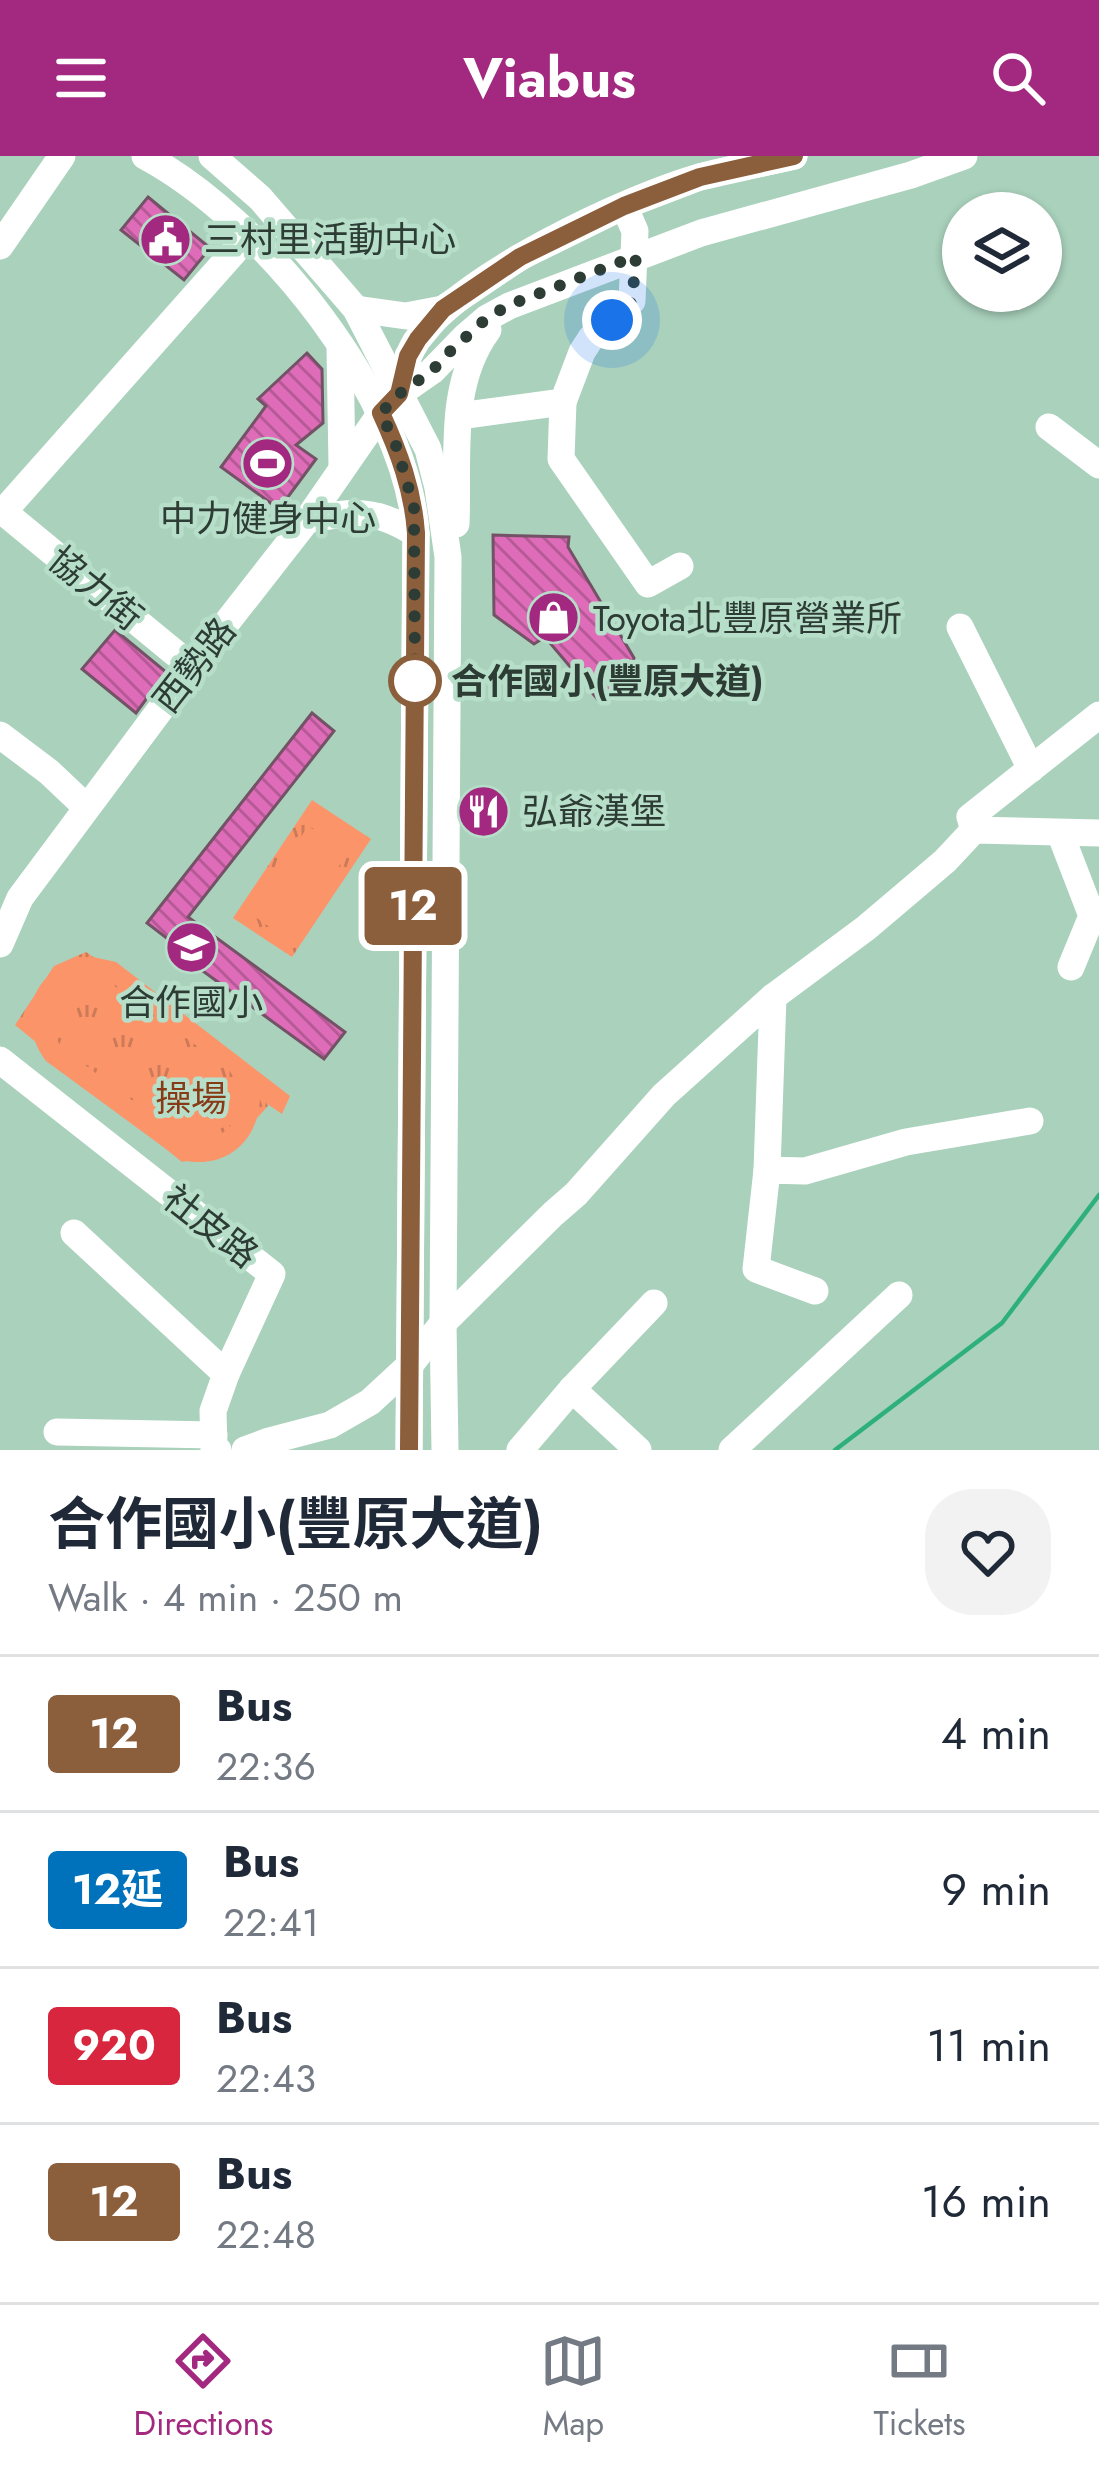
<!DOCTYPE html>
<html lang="en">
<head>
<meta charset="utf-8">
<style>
	body { margin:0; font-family:Jost,"Noto Sans TC",sans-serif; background:#f2f2f3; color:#1f2937; height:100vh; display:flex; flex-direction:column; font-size:45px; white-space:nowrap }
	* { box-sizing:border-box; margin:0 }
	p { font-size:39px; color:#747a83 }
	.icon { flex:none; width:66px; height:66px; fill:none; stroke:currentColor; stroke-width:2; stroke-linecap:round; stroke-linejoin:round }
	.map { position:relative; height:1294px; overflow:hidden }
	.details { display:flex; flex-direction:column; background:#fff; flex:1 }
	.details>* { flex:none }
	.badge { padding:0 24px; border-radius:9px; font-size:42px; line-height:78px }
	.buttons { position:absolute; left:942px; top:36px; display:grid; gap:24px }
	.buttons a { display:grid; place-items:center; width:120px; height:120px; border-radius:50%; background:#fff; box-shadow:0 3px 9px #0004; font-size:60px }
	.you { position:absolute; width:60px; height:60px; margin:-30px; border:9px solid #fff; border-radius:50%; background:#1a73e8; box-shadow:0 0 0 18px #1a73e833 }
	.map>.badge { position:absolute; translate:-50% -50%; box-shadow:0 0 0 6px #fff }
	.round { display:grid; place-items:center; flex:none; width:126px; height:126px; border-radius:48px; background:#f2f2f3 }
	.headline { display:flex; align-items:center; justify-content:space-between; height:204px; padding:0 48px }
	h1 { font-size:57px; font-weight:700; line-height:90px }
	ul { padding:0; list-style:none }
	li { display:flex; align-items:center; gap:36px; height:156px; padding:0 48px; border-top:3px solid #e0e1e3 }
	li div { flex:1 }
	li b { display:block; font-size:45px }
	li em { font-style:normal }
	li .badge { min-width:132px; font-weight:700; text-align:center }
	header { display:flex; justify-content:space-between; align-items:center; height:156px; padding:0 48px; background:#a2297f; color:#fff; font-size:54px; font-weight:700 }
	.menu { display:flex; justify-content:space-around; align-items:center; height:168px; border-top:3px solid #e0e1e3; background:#fff; font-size:33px; color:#747a83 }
	.menu a { display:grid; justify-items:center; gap:6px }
	.menu .active { color:#a2297f }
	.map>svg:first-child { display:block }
	.grass { fill:url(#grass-tufts) }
	.pitch { fill:#fc946a; fill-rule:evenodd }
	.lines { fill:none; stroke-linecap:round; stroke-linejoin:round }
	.stream { stroke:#2eb07d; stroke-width:4.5 }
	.building { fill:url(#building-back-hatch); stroke:#735266; stroke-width:3 }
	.minor { stroke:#fff; stroke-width:27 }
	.line-casing { stroke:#fff; stroke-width:27 }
	.line { stroke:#8b5e3c; stroke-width:18 }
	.walk { stroke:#2d3d35; stroke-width:12; stroke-dasharray:0 21.6 }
	.stop-dot { fill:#fff; stroke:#8b5e3c; stroke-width:6 }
	.labels { text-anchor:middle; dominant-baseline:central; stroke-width:9; stroke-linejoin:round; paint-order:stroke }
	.poi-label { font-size:36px; fill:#2d3d35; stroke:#b6dec9; text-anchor:start }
	.street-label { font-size:36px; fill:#2d3d35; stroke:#b6dec9 }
	.stop-label { font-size:36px; font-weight:bold; fill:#2d3d35; stroke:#b6dec9; text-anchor:start }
	.park-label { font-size:36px; fill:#883915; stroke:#b6dec9 }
</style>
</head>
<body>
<header><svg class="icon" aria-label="menu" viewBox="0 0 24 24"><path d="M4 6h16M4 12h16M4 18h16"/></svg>Viabus<svg class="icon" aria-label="search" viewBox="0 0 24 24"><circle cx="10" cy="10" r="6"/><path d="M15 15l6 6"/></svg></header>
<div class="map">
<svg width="1099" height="1294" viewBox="0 0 1099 1294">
	<defs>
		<pattern id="grass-tufts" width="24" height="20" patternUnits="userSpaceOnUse" patternTransform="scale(3)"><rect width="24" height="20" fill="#fc946a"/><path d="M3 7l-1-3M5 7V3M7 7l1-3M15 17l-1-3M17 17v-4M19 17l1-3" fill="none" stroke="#cc7a58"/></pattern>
		<pattern id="building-back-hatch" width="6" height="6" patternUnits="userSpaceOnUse" patternTransform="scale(3)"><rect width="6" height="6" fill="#df6cb8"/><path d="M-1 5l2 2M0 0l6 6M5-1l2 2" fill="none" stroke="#b55a96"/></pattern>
	</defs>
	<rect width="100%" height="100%" fill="#a9d1bc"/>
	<g class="grass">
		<path d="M312,644l59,39 -79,118 -59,-39z"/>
		<path d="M86,796l61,41 109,88 12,25 -41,45 -45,11 -167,-137 39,-59z"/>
	</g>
	<g class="pitch">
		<path d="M308,670l40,27 -60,87 -37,-26z"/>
		<path d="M93,801l23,5 174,134 -8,18 -22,-15c-2,43 -35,71 -79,61l-135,-99c-34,-46 -9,-99 47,-104zM92,822l18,3 119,89c27,38 -1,78 -45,69l-123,-92c-18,-31 -4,-62 31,-69z"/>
	</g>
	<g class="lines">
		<path class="stream" d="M835,1294l167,-127 97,-128"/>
	</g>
	<g class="building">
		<path d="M148,41l62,51 -26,32 -63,-50z"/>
		<path d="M307,197l15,16 1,54 -27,22 20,14 -37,50 -58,-42 45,-61 -8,-7z"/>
		<path d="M493,379l76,2 -1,10 66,111 -13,40 -22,3 -54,-64 -11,7 -40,-29z"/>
		<path d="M115,474l51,42 -30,41 -54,-44z"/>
		<path d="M312,557l22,18 -146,186 157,115 -21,27 -146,-106 3,-4 -34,-26z"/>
	</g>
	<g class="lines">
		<g class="minor">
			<path d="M145,0c119,64 260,240 271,378l-7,916"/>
			<path d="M212,0l48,42 96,111 72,140 10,39 10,69 -5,766 2,127"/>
			<path d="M0,90l62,-90"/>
			<path d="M356,153l50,7 37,-7"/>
			<path d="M340,193l2,117"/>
			<path d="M399,238c4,-18 7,-37 17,-53 44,-65 211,-144 287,-165 30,-8 61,-13 91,-20"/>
			<path d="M563,246l-2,57 87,125 32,-18"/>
			<path d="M459,260l104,-14 19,-50 9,-14 41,-37 3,-70 -11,-25"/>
			<path d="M1049,271l50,38"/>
			<path d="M0,353l192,158"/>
			<path d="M3,356l246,-277"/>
			<path d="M307,364c46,-9 69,-12 109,14"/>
			<path d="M456,368c3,-65 -9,-139 32,-194"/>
			<path d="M960,471l71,142"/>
			<path d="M0,579l49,37 37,35"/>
			<path d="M974,674l-4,-13 129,-102"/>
			<path d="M1060,677l32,83 -21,51"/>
			<path d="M0,788l20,-46 172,-231 115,-147 74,-107 18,-19 33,-23 34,-35 21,-18 22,-12 192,-73 210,-58 53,-19"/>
			<path d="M0,904l272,214 -46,100 -13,37 1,38 4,1"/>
			<path d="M767,1014l6,-173"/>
			<path d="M74,1077l152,141"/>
			<path d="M815,1135l-59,-22 11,-99 38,1 101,-29 124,-21"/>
			<path d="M572,1233l66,61"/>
			<path d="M57,1276l157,3"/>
			<path d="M245,1294l24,-9 61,-16 40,-23 40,-37 33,-42 110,-109 23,-20 88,-99 109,-98 93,-69 79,-67 29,-31 125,3"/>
			<path d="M520,1294l52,-61 82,-86"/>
			<path d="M732,1294l167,-155"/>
		</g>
	</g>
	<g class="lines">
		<defs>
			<path id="line" d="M409,1294l7,-917c-3,-43 -17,-81 -35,-120l18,-19 9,-38 10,-17 25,-30 77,-52 104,-51 76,-29 94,-21"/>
		</defs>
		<use href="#line" class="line-casing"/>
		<use href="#line" class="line"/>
		<path class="walk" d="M415,525l-1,-174 -17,-59 -16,-35 18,-19 33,-23 14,-16 41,-37 22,-13 127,-49 -4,46 -20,18"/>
	</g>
	<defs>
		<symbol id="civic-disc" viewBox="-11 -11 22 22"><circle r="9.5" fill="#a2297f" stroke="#b6dec9"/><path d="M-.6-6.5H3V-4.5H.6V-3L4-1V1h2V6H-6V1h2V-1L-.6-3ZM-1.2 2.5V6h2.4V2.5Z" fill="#fff"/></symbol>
		<symbol id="stadium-disc" viewBox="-11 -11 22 22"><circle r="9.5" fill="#a2297f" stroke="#b6dec9"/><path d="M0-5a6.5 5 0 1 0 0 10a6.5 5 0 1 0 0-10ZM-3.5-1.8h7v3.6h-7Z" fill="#fff"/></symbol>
		<symbol id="shop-disc" viewBox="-11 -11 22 22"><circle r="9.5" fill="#a2297f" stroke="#b6dec9"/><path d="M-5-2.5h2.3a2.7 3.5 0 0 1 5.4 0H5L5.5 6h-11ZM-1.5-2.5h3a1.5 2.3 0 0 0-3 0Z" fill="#fff"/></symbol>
		<symbol id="restaurant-disc" viewBox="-11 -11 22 22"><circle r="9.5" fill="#a2297f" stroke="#b6dec9"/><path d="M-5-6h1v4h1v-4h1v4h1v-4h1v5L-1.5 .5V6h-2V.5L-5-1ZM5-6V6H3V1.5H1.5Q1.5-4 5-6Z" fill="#fff"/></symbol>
		<symbol id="school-disc" viewBox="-11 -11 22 22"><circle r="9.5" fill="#a2297f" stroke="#b6dec9"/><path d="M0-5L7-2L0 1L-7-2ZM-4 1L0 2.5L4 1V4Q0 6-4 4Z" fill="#fff"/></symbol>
	</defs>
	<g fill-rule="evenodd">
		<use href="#civic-disc" x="136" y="54" width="59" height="59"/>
		<use href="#stadium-disc" x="238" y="278" width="59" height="59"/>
		<use href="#shop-disc" x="524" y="432" width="59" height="59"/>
		<use href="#restaurant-disc" x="454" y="626" width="59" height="59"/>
		<use href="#school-disc" x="162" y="762" width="59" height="59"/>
	</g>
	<circle class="stop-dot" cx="415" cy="525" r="24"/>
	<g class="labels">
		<g class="poi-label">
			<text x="204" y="83">三村里活動中心</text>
			<text x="268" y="362" text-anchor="middle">中力健身中心</text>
			<text x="593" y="462">Toyota北豐原營業所</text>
			<text x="522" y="655">弘爺漢堡</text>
			<text x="191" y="846" text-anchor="middle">合作國小</text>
		</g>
		<g class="street-label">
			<text transform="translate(96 432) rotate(39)">協力街</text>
			<text transform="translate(194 509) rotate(-52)">西勢路</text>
			<text transform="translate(211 1070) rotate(38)">社皮路</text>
		</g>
		<g class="stop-label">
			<text x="451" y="525">合作國小(豐原大道)</text>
		</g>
		<g class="park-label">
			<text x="191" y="942">操場</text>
		</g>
	</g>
</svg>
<div class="buttons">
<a><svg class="icon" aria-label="layers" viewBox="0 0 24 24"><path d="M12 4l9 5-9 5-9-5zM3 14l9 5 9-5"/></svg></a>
</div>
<div class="you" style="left:612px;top:164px"></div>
<b class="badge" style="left:413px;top:750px;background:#8b5e3c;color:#fff">12</b>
</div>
<section class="details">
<div class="headline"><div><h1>合作國小(豐原大道)</h1><p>Walk · 4 min · 250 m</p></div><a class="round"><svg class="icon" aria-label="heart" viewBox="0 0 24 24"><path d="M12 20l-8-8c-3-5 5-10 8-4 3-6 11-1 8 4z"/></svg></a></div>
<ul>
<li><span class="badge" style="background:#8b5e3c;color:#fff">12</span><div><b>Bus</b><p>22:36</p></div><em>4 min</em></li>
<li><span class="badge" style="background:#0072bc;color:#fff">12延</span><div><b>Bus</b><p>22:41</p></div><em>9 min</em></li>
<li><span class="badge" style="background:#d7263d;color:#fff">920</span><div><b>Bus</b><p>22:43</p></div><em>11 min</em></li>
<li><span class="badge" style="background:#8b5e3c;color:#fff">12</span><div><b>Bus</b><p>22:48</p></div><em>16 min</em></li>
</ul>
</section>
<nav class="menu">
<a class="active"><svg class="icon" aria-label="directions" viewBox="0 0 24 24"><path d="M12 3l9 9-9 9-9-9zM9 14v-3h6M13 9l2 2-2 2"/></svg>Directions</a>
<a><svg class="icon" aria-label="map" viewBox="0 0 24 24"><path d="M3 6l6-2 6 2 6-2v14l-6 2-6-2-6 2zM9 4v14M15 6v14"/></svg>Map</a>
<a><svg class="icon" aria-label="tickets" viewBox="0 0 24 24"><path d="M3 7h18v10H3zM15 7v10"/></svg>Tickets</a>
</nav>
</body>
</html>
